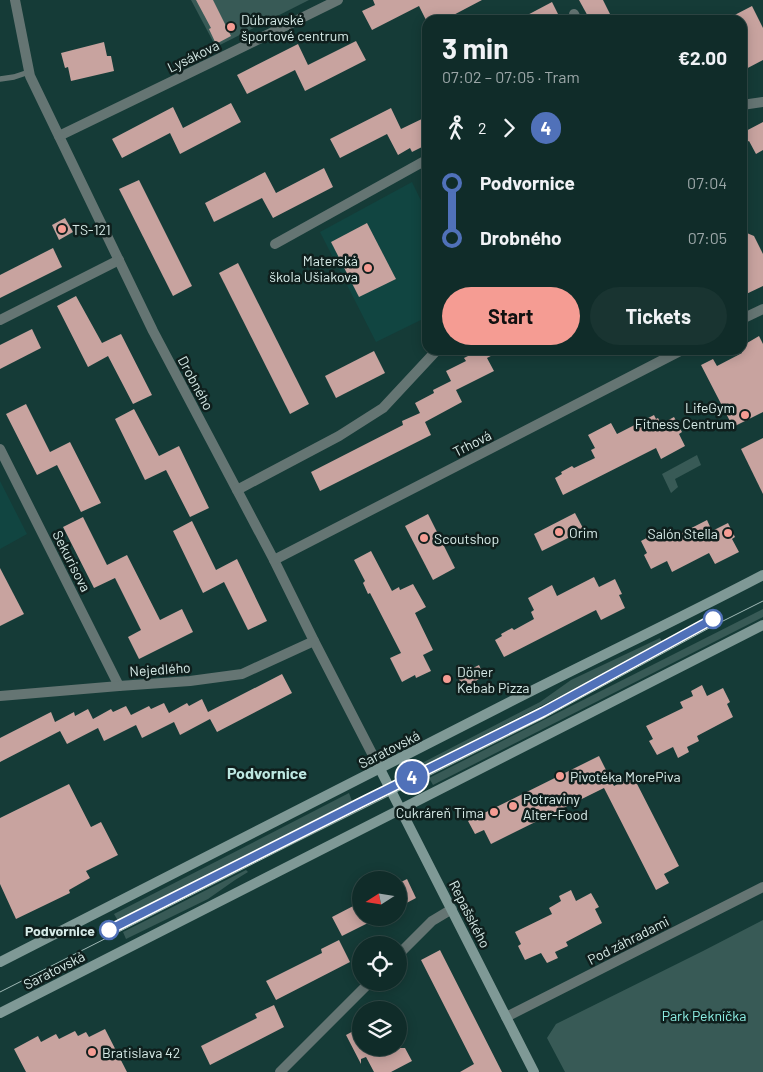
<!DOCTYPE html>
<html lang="en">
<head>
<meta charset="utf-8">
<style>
	body { margin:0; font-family:Barlow,sans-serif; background:#193431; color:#f1f3f6; height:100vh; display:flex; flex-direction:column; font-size:19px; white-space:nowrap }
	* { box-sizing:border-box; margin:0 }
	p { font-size:16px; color:#9ca7a8 }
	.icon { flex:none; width:28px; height:28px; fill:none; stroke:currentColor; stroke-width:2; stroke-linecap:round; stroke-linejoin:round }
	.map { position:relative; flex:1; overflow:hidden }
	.panel { position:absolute; left:422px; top:15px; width:325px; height:340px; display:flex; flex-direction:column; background:#102c29; border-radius:15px; box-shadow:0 2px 12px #0003,0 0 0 1px #304846 }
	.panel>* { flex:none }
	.badge { padding:0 10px; border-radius:16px; font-size:18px; line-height:32px }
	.needle { width:32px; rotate:258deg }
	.tools { position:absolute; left:352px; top:871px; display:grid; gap:10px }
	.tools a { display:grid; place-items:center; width:55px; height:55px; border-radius:50%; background:#102c29; box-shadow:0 2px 12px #0003,0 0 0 1px #304846; font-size:25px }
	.map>.badge { position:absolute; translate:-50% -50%; box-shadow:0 0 0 2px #fff }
	.legs { display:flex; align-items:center; gap:8px; height:55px; padding:0 20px; font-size:16px }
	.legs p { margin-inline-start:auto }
	.summary { display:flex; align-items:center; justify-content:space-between; height:85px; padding:0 20px }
	h1 { font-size:28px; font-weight:700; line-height:38px }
	.button { display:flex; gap:10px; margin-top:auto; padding:10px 20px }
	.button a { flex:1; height:58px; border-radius:30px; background:#f59c93; color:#111; font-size:20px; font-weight:700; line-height:58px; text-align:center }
	.button a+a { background:#193431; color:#f1f3f6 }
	ul { padding:0 20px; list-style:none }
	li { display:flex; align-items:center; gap:18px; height:55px; font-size:19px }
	li i { display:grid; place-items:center; width:8px; height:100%; margin:0 6px; background:currentColor }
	li i::after { content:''; width:12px; height:12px; margin:-6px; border:4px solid; border-radius:50%; background:#102c29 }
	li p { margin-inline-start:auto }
	li:first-child i { background:linear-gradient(#0000 50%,currentColor 0) }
	li:last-child i { background:linear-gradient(currentColor 50%,#0000 0) }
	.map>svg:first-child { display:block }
	.built { fill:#114541 }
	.green { fill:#385a56 }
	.building { fill:#c8a39f }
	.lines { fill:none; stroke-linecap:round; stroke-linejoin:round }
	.lane { stroke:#657573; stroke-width:5.5 }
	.street { stroke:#657573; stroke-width:10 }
	.secondary { stroke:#7f9996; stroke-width:10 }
	.tram { stroke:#a0b9b6; stroke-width:1 }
	.line-1-casing { stroke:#fff; stroke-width:11 }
	.line-1 { stroke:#5071b9; stroke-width:8 }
	.poi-dot { fill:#f59c93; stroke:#0f1f1d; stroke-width:2 }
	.stop-1-dot { fill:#fff; stroke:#5071b9; stroke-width:2.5 }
	.labels { text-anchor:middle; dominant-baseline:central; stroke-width:5; stroke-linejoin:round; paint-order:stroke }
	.poi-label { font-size:14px; fill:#d6eae7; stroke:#0f1f1d; text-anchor:start }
	.street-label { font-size:14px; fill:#d6eae7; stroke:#0f1f1d }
	.stop-label { font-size:14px; font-weight:bold; fill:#d6eae7; stroke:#0f1f1d; text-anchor:end }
	.park-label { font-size:14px; fill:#8eefe4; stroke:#0f1f1d }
	.quarter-label { font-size:16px; font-weight:bold; fill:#bde7e1; stroke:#0f1f1d }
</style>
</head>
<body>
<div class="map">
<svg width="763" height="1072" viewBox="0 0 763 1072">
	<rect width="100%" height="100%" fill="#153b37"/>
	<g class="built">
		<path d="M412,182l15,31v104l-51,25 -56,-110z"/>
		<path d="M0,481l27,53 -27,15z"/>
	</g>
	<g class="green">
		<path d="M191,0h118l-93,47z"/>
		<path d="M697,455l4,10 -26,14 3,8 -7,6 -9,-19z"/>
		<path d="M763,609v8l-330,168 -4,-7z"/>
		<path d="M660,638l3,6 -240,122 -1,-3 118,-61 31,-22z"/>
		<path d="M349,793l3,8 -234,120 -4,-7z"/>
		<path d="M246,870l2,2 -13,8 -27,19 -82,40 -3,-7z"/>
		<path d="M763,920v152h-198l-18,-34 9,-14 147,-73z"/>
	</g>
	<g class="building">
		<path d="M196,0h17l18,36 -15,8 -7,-15 2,-1z"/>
		<path d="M373,0h109l-38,20h-18l-7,-14 -47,24 -10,-19 13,-6z"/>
		<path d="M579,0h24l10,20h-23z"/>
		<path d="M552,2l9,18h-43z"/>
		<path d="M752,6l11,22v32l-21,11v-51h-17z"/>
		<path d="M356,41l10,19 -61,31 -10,-21 -48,24 -10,-19 61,-31 10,21z"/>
		<path d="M104,42l3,14h4l3,15 -43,10 -3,-14 -3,1 -4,-15z"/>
		<path d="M231,103l10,19 -61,32 -10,-21 -48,25 -10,-19 61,-32 10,21z"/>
		<path d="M391,108l10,21 27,-13v28l-16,8 -2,-4 -12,7 -11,-21 -47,24 -10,-19z"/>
		<path d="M763,122v28l-7,4 -7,-13 -7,3v-11z"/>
		<path d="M324,168l9,19 -60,31 -11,-20 -48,24 -9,-19 60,-31 11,21z"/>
		<path d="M139,180l53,106 -19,10 -54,-107z"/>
		<path d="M65,218l8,14 -14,8 -7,-15z"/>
		<path d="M367,223l29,56 -37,18 -28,-55z"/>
		<path d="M742,231l12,5 9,18v32l-21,10z"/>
		<path d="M53,248l9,19 -62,31v-23z"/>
		<path d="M238,263l71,141 -19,10 -71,-141z"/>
		<path d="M76,296l26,47 19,-9 31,61 -19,9 -25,-48 -20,11 -31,-61z"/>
		<path d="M32,329l9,19 -41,21v-24z"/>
		<path d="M759,336l4,8v68l-30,15 -32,-62 12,-6 4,7 25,-13v-7z"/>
		<path d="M480,350h22l-15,8 7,13 -38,19 6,12 -37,20 6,13 -111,56 -9,-19 92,-47 -1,-4 18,-8 -5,-10 19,-10 -1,-3 18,-9 -5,-10 20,-10 -2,-3z"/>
		<path d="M374,351l11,22 -49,25 -11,-22z"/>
		<path d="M26,404l24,48 20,-10 31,61 -20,9 -24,-47 -20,10 -31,-61z"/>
		<path d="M134,409l25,47 20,-10 30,62 -19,9 -24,-47 -21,10 -30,-61z"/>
		<path d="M654,415l2,4 2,-1 3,6 13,-7 8,15 -3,2 6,12 -24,13 -5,-11 -93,47 -8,-17 7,-4 -1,-2 11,-6 2,2 21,-10 -4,-8 4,-2 -7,-13 23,-12 6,11z"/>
		<path d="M763,438v56l-22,-45z"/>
		<path d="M575,513l9,17 -42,21 -8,-17z"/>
		<path d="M428,514l27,54 -22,12 -28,-54z"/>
		<path d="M83,517l24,48 20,-10 33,65 22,-11 11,23 -54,27 -11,-22 13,-7 -26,-52 -21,10 -31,-61z"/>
		<path d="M707,520l5,11 16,-8 7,14 -3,2 7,13 -24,12 -6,-11 -37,19 -5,-11 -16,8 -7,-14 3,-2 -6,-12 24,-13 5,11z"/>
		<path d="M192,521l24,49 21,-11 30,62 -19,9 -24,-48 -21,11 -30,-62z"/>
		<path d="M371,551l21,40 7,-4 1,3 13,-6 13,23 -11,6 18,37 -10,5 8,16 -15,7 -1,-3 -13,7 -12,-24 11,-5 -31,-60 -2,1 -5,-11 2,-2 -11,-21z"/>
		<path d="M0,568l24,46 -24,12z"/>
		<path d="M594,577l5,10 16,-8 7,15 -3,1 6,13 -24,12 -5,-10 -92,47 -9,-17 7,-4 -1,-2 11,-6 2,2 20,-11 -3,-7 3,-2 -6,-12 24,-13 5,11z"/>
		<path d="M479,665l5,11 -10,6 3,5 -11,6 -9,-17z"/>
		<path d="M282,674l10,19 -75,39 -7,-13 -30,16 -6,-13 -32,16 -6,-13 -32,16 -6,-13 -31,16 -7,-13 -60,31v-24l51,-26 4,10 19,-10 1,4 13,-7 5,10 18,-10 2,3 13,-6 5,9 18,-9 2,3 13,-6 5,10 18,-10 2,3 13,-7 6,13z"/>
		<path d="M702,685l5,11 16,-8 7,14 -3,2 6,13 -36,19 2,5 -12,6 2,5 -11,6 -5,-11 -16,8 -8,-14 4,-2 -7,-13 37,-18 -3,-6 13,-6 -2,-5z"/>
		<path d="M599,756l15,30 19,-10 46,90 -15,8 5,9 -13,7 -52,-102 -113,56 -7,-14 -9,4 -7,-13z"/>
		<path d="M69,784l22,43 10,-5 17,33 -32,16 4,7 -21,12 1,3 -54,26 -16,-35v-66z"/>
		<path d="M407,879l9,19 -17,9v-24z"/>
		<path d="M571,890l5,11 15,-8 8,14 -4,2 7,14 -36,19 2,4 -13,6 3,6 -11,5 -6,-10 -16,7 -7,-14 3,-2 -6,-12 37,-18 -3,-6 12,-7 -2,-5z"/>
		<path d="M361,902v16h17l-36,18 -10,-19z"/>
		<path d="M339,940l11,22 -74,38 -10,-19 56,-28 -1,-4z"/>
		<path d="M440,950l62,122h-42l14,-8 -53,-104z"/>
		<path d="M274,1005l10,22 -74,38 -9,-19 56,-28 -2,-4z"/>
		<path d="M361,1027v21h44l7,13 -21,11h-17l-8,-15 -5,2v5l-15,-29z"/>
		<path d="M105,1029l22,43h-101l-12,-23 24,-13 3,6 15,-8 3,5 16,-8 3,5 8,-4 3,5z"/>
	</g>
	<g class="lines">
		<path class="lane" d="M0,79l14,-2 15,-5"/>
		<g class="street">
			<path d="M15,0l15,76 123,255 121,229 40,81 66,128"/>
			<path d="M574,14l3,6"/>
			<path d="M742,105l21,-3"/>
			<path d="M59,136l155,-75 124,-61"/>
			<path d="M275,244l153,-85"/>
			<path d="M742,319l21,-10"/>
			<path d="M0,320l119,-60"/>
			<path d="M0,449l119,237"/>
			<path d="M237,490l102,-54 44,-28 54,-58"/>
			<path d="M274,560l408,-210"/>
			<path d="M0,696l119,-10 71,-5 52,-7 72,-33"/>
			<path d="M399,954l33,-33 20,-12"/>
			<path d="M506,1017l257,-130"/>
			<path d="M280,1072l90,-90"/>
		</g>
		<g class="secondary">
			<path d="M380,769l154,303"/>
			<path d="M0,962c166,-84 332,-169 498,-254 88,-45 177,-87 265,-133"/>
			<path d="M0,1013l763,-388"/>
		</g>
		<path class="tram" d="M0,992l294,-149 250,-125 167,-91 52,-26"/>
	</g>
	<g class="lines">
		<defs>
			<path id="line-1" d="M109,930l251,-127 183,-91 170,-93"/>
		</defs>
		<use href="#line-1" class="line-1-casing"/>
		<use href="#line-1" class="line-1"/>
	</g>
	<g class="poi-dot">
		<circle cx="231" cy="27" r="5"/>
		<circle cx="62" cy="229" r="5"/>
		<circle cx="368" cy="268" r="5"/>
		<circle cx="745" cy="415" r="5"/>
		<circle cx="559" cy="532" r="5"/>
		<circle cx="728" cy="533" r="5"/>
		<circle cx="424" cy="538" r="5"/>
		<circle cx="447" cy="679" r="5"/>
		<circle cx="560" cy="776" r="5"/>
		<circle cx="513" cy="806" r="5"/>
		<circle cx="494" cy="812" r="5"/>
		<circle cx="92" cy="1052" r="5"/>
	</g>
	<g class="stop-1-dot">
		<circle cx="713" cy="619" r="9"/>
		<circle cx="109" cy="930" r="9"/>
	</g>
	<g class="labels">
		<g class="poi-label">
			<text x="241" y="19">Dúbravské<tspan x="241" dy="16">športové centrum</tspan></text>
			<text x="72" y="229">TS-121</text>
			<text x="358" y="260" text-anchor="end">Materská<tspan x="358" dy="16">škola Ušiakova</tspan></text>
			<text x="735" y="407" text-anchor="end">LifeGym<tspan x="735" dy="16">Fitness Centrum</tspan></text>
			<text x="569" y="532">Orim</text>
			<text x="718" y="533" text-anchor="end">Salón Stella</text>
			<text x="434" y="538">Scoutshop</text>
			<text x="457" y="671">Döner<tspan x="457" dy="16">Kebab Pizza</tspan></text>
			<text x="570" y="776">Pivotéka MorePiva</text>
			<text x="523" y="798">Potraviny<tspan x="523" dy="16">Alter-Food</tspan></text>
			<text x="484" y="812" text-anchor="end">Cukráreň Tima</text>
			<text x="102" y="1052">Bratislava 42</text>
		</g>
		<g class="street-label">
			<text transform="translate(193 56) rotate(-26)">Lysákova</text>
			<text transform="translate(196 383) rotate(62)">Drobného</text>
			<text transform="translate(472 443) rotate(-27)">Trhová</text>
			<text transform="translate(72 561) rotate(63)">Sekurisova</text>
			<text transform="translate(160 669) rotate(-4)">Nejedlého</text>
			<text transform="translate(389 749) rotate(-27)">Saratovská</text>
			<text transform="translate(470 914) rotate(63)">Repašského</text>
			<text transform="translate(628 940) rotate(-27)">Pod záhradami</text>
			<text transform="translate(54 970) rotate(-27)">Saratovská</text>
		</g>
		<g class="stop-label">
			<text x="95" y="930">Podvornice</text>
		</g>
		<g class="park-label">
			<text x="704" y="1015">Park Pekníčka</text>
		</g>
		<g class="quarter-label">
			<text x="267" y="772">Podvornice</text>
		</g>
	</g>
</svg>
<div class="tools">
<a><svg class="needle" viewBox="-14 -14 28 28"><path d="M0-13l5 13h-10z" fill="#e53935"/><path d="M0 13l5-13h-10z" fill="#9ca7a8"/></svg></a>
<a><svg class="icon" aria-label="locate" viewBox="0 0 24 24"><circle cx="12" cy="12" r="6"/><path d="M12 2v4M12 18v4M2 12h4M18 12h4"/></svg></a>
<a><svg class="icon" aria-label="layers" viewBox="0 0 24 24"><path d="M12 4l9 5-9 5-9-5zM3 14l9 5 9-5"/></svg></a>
</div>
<b class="badge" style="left:412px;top:777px;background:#5071b9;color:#fff">4</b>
<section class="panel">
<div class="summary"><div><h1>3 min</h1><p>07:02 – 07:05 · Tram</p></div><b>€2.00</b></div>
<div class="legs"><svg class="icon" aria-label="walk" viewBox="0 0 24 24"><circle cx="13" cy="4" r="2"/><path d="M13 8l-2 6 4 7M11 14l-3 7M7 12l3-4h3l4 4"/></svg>2<svg class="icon" aria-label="forward" viewBox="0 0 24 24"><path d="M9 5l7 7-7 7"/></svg><b class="badge" style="background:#5071b9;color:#fff">4</b></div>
<ul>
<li><i style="color:#5071b9"></i><b>Podvornice</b><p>07:04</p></li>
<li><i style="color:#5071b9"></i><b>Drobného</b><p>07:05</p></li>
</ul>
<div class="button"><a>Start</a><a>Tickets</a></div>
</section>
</div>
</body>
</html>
